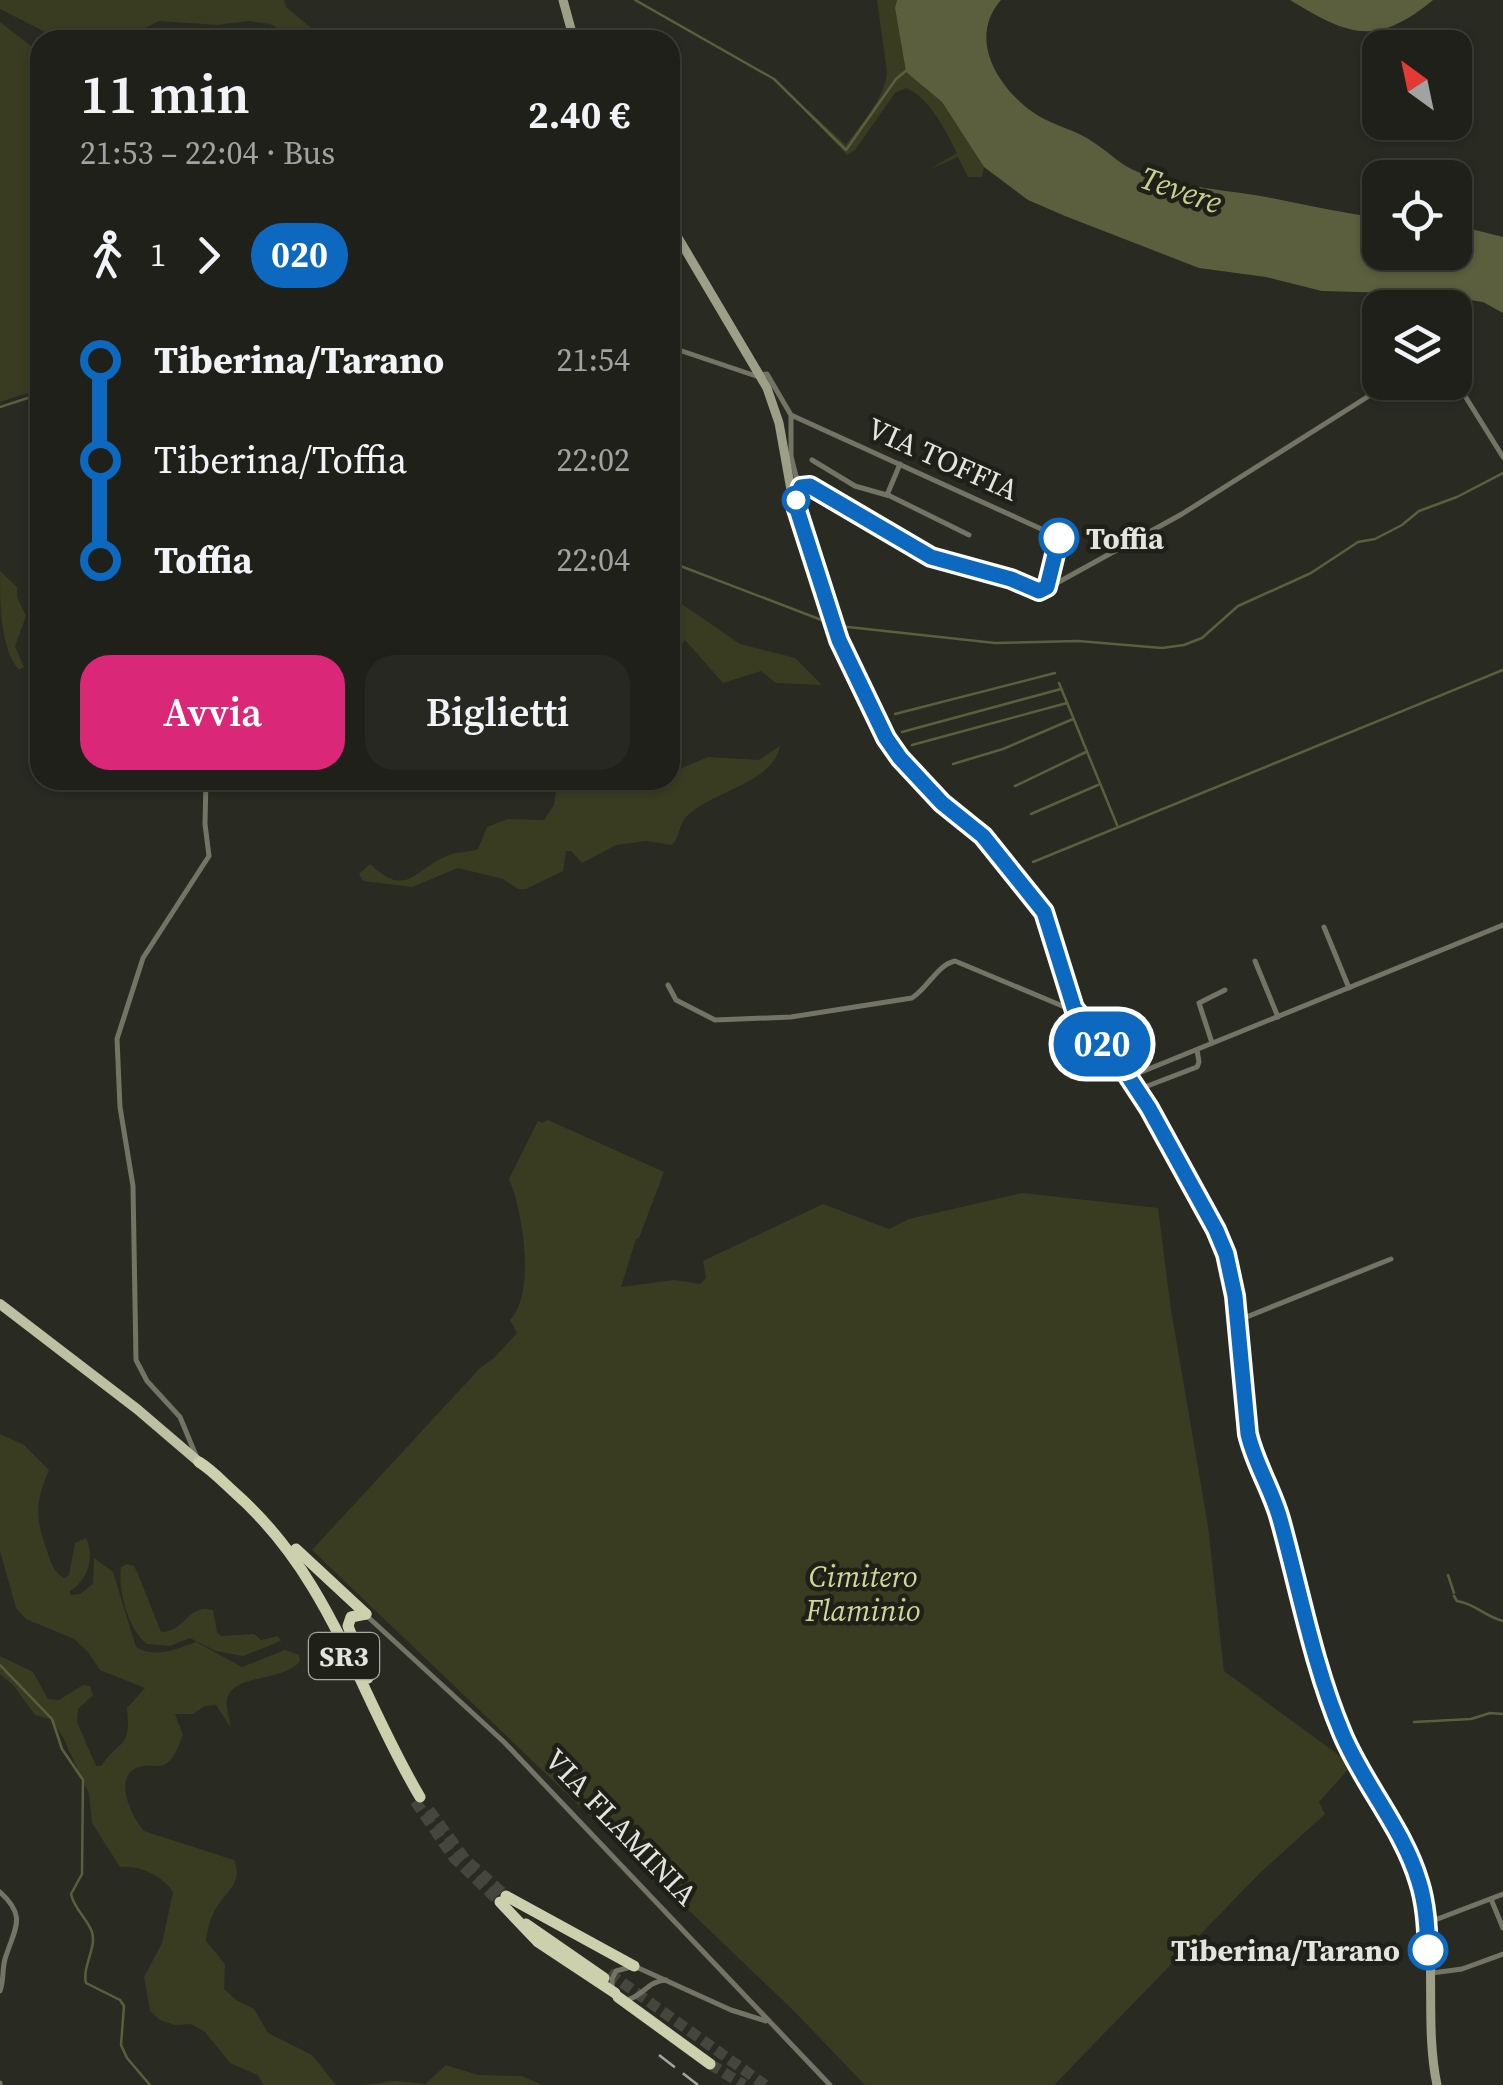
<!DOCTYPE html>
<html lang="it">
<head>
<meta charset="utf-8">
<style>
	body { margin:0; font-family:"Source Serif 4",serif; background:#272822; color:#f1f3f6; height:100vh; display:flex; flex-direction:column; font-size:38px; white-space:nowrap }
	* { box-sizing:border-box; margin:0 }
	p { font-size:32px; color:#a1a3a2 }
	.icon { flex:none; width:55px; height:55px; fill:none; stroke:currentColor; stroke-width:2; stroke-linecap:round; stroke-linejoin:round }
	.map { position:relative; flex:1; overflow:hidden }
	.sheet { position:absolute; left:30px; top:30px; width:650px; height:760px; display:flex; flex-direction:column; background:#1f2019; border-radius:30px; box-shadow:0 2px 8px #0004,0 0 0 2px #3c3e38 }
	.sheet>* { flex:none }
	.badge { padding:0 20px; border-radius:32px; font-size:35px; line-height:65px }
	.needle { width:65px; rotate:327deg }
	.controls { position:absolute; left:1362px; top:30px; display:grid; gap:20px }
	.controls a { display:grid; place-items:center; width:110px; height:110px; border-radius:20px; background:#1f2019; box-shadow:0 2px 8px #0004,0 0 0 2px #3c3e38; font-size:50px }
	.map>.badge { position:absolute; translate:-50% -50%; box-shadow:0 0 0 5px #fff }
	.legs { display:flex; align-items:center; gap:15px; height:110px; padding:0 50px; font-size:32px }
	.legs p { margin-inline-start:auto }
	.summary { display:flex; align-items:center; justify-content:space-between; height:170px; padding:0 50px }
	h1 { font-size:55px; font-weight:600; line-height:75px }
	.button { display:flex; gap:20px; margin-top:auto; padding:20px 50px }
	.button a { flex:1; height:115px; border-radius:30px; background:#db2777; color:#fff; font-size:40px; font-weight:600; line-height:115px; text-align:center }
	.button a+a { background:#272822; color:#f1f3f6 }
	ul { padding:0 50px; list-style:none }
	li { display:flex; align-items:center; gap:35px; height:100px; font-size:38px }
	li i { display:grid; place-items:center; width:15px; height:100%; margin:0 12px; background:currentColor }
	li i::after { content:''; width:25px; height:25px; margin:-12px; border:8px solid; border-radius:50%; background:#1f2019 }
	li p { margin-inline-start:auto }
	li:first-child i { background:linear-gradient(#0000 50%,currentColor 0) }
	li:last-child i { background:linear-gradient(currentColor 50%,#0000 0) }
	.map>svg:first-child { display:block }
	.green { fill:#3a3c21 }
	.water { fill:#5c5f3e }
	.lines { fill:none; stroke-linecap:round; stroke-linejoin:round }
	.stream { stroke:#5c5f3e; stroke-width:2.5 }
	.trunk-tunnel { stroke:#45463d; stroke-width:11; stroke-dasharray:11 5.5; stroke-linecap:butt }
	.minor { stroke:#737465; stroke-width:5 }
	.secondary { stroke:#9d9f87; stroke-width:9 }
	.primary { stroke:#bdc1a1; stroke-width:10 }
	.trunk { stroke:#ccd0ad; stroke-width:11 }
	.rail { stroke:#a5a69f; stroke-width:2.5; stroke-dasharray:20 10; stroke-linecap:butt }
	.line-1-casing { stroke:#fff; stroke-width:22 }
	.line-1 { stroke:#0c69bf; stroke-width:15 }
	.stop-1-dot { fill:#fff; stroke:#0c69bf; stroke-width:5 }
	.labels { text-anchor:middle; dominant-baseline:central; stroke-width:9; stroke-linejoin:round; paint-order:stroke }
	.shield { fill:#1f2017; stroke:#a8a9a2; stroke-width:2.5 }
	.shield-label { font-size:28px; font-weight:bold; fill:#e3e4de }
	.street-label { font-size:30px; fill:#e3e4de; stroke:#1f2017 }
	.stop-label { font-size:30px; font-weight:bold; fill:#e3e4de; stroke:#1f2017; text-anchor:start }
	.park-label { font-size:30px; font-style:italic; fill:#d0d699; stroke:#1f2017 }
	.water-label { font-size:32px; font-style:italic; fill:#c9ce91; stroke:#1f2017 }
</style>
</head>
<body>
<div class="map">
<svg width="1503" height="2085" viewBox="0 0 1503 2085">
	<rect width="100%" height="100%" fill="#292a21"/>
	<g class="green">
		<path d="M0,0h284l2,7 40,33h-27l-29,-16 -21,-3 -32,4 -58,-4 -36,19h-9l-15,-11 -11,4 2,7h-29l-61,-31z"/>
		<path d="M877,0h20l-2,8 11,64 36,30 42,65 -2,10h-14l-10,-20 -30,13 29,-17c-11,-22 -27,-55 -51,-65l-11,5 -40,57 -8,5 -41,-43 2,-2 38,35c14,-20 40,-48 41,-73z"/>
		<path d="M0,22l40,31v336l-40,13z"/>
		<path d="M0,571l17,16v10l9,19 -11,30 9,21 -5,3c-19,-22 -19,-67 -19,-99z"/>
		<path d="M670,596l70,48 55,14 27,27 -46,-2 -15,-12 -38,12 -38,-43 -15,20z"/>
		<path d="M780,746c-6,37 -71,46 -94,71 -8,9 -6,20 -14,28l-26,-4 -30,4 -34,18 -11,-12h-5l-3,20 -37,18h-8l-15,-10 -45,-11 -46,19 -49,-6 -4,-7 11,-10c37,35 43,6 77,-8 10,-5 21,-3 31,-7l9,-22 21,-8 36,1 10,-15 4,-25h112v-7l38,-16 51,3z"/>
		<path d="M548,1120l116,52 -25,66 -3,1 -15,48 53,-7 26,4 6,-6 -3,-17 120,-57 66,25 20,-10 113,-26 136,15 13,102 37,216 16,145 128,94 -33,37 6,12 -65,59 -206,212h-189l-71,-74 -482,-461 168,-182 15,-11 22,-24 -7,-13c26,-27 13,-108 -1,-141l29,-58 4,2z"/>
		<path d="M0,1434l24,11 25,25c-14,33 -14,47 -2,81 4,12 6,20 17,27l5,-3 6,-32 11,-5c9,19 2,42 -16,53l1,4 9,-1 13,-10 1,-26 19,14 23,75c19,12 40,2 60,-5l46,25 43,-17 14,5 1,6c-17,21 -63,13 -72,35 -4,9 2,23 3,32l-15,-23 -11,1 -12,8h-18l8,21c-4,9 -8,23 -16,28 -8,6 -14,1 -23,3 -34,5 -14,49 0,65l90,29c10,23 -9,32 -19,50 -5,9 -8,21 -9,31l19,23 -1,25 12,11 18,9 14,24 44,22 24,30h-73l-5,-10 -28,-12 -25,-31 -14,-8 -16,1 -15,-5 -10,-9 -6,-34 18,-34 11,-51c-10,-16 -34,-27 -53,-25l-28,-44 -3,-29 -26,-57 -13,-18 -15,-4 -21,-29 -14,-12v-18l33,16 15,27 11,1 24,-15 7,1 3,9 -15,14 -1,13 19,44h5c20,-29 30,-16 26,-58l18,-20 -45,-18 -12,-18 -14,-13 -48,-20 -10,-11 -16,-57z"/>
		<path d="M127,1564l7,2 4,8 23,58c25,0 26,-29 52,-22l4,22 4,4 33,-2 7,6 17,-4 3,5 -38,15 -27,-5 -26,-13 -20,8 -23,-2c-19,-14 -29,-54 -26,-77z"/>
		<path d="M446,2065l32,10 44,1 20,9h-180l33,-4 30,3z"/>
	</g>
	<g class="water">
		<path d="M897,0h104c-35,40 -1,91 36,115 18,11 39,15 56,27 15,9 28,24 45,30 45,16 83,17 128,25 38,7 75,16 114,21v34h75v-27l48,12v76l-20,-11 -53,-8 -108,-3 -56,-14 -67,-9 -134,-52 -37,-16 -44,-33 -42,-65 -36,-30 -11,-64z"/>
		<path d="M1290,0h143c-57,47 -84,36 -143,0z"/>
	</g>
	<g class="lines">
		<g class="stream">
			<path d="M635,0l139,79 72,71 50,-71 11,-9"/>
			<path d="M0,407l40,-13"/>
			<path d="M670,562l162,62"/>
			<path d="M839,626l156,17 83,-2 84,7 22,-3 18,-7 36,-32 73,-33 47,-31 17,-3 27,-14 17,-14 38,-14 46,-24"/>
			<path d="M1059,683l58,142"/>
			<path d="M895,714l160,-41"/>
			<path d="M902,732l159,-43"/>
			<path d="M912,745l155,-42"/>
			<path d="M953,764l50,-15 70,-30"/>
			<path d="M1015,786l71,-34"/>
			<path d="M1031,814l67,-29"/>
			<path d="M1033,862l470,-192"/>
			<path d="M1448,1575l6,18"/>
			<path d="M1454,1596l3,5c19,3 27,15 46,20"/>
			<path d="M0,1665l52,54 10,30 21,31 -1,94 -11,20c3,15 16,24 21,38 5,16 -10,34 -6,51l34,17 4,6 -3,39 6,13 23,27"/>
			<path d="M1414,1722l57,-3 19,-6 13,1"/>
		</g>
		<g class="trunk-tunnel">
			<path d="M415,1801l39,57 46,44"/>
			<path d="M429,1810l36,49 41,37"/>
			<path d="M609,1973l156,112"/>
			<path d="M710,2064l34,21"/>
		</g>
		<g class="minor">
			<path d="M670,347l86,29 11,-2 24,41v41l5,20 11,10 124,71 80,22 28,12 7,-2 13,-52 -268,-122"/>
			<path d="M1455,380l48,77"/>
			<path d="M812,460l43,26 35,10 79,39"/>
			<path d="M887,495l13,-31"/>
			<path d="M1046,589l136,-75 209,-132"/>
			<path d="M1324,927l25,61"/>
			<path d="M1255,961l23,56"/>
			<path d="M668,985l8,15 39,20 76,-3 121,-19c16,-10 25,-33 43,-37l117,49"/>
			<path d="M1212,1043l-13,-40 26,-13"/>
			<path d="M1129,1077l374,-152"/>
			<path d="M1137,1090l60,-23 2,-5 -2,-12"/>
			<path d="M1239,1320l152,-61"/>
			<path d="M197,1458l-17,-41 -33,-36 -11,-21 -3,-174 -13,-79 -3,-68 26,-81 66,-102 -4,-32 1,-44"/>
			<path d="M368,1617l136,125 326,343"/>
			<path d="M0,1892c28,25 14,37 5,67 -3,11 -1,21 -5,32"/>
			<path d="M1491,1899l12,29"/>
			<path d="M1427,1923l76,-29"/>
			<path d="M1432,1973l30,-4 41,-15"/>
			<path d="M612,1986v-7l4,-8 18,-5 97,44 35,11"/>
			<path d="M626,2000c17,-3 21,-19 40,-20"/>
			<path d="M0,2083v2"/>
		</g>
		<g class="secondary">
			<path d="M563,0l11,40"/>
			<path d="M670,224l97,164 12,35 12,67 44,139 51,109 14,20 41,45 42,33 61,77 31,98 49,59 25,38 72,131 14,58 13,137c7,30 24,56 32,85 20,73 34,150 64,220 22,49 58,90 75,141 21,66 4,138 18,205"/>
		</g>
		<path class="primary" d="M0,1304l137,105 62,53"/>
		<g class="trunk">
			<path d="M199,1462c13,8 24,20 35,30 97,85 123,199 186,305"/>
			<path d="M296,1549l70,65"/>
			<path d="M366,1614l-15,3 -3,9 20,52"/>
			<path d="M506,1896l128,70"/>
			<path d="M500,1902l38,40 77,51"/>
			<path d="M526,1924l78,54"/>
			<path d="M618,1997l92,67"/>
		</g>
		<path class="rail" d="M659,2055l39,30"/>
	</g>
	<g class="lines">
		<defs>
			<path id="line-1" d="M1059,538l-12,49 -8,4 -28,-12 -80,-22 -121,-71 -9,1 -6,16 44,137 47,98 14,20 42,45 41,33 61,76 30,96 50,62 25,38 67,122 10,24 9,42 13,138c7,30 24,56 32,85 20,72 33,145 62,214 21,51 61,95 77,149 7,22 8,45 9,68"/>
		</defs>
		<use href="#line-1" class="line-1-casing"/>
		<use href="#line-1" class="line-1"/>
	</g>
	<g class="stop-1-dot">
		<circle cx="796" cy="500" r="12"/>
		<circle cx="1059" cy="538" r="18"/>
		<circle cx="1428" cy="1950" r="18"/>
	</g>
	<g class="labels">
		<rect class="shield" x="309" y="1633" width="70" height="46" rx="8"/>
		<g class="shield-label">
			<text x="344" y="1656">SR3</text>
		</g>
		<g class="street-label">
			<text transform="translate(943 459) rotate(24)">VIA TOFFIA</text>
			<text transform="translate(621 1827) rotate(46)">VIA FLAMINIA</text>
		</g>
		<g class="stop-label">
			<text x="1086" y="538">Toffia</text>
			<text x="1400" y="1950" text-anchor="end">Tiberina/Tarano</text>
		</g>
		<g class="park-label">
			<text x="863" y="1576">Cimitero<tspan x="863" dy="34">Flaminio</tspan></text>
		</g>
		<g class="water-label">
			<text transform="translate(1181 190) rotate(19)">Tevere</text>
		</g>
	</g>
</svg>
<div class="controls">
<a><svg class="needle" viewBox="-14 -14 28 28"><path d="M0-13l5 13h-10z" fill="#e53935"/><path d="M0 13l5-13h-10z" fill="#a1a3a2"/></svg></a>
<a><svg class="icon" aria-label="locate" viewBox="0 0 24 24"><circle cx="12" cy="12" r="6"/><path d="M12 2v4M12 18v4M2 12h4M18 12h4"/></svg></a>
<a><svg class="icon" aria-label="layers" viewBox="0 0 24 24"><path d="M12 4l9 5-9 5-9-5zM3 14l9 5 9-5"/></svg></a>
</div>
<b class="badge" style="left:1102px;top:1044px;background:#0c69bf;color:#fff">020</b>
<section class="sheet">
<div class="summary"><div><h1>11 min</h1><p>21:53 – 22:04 · Bus</p></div><b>2.40 €</b></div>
<div class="legs"><svg class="icon" aria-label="walk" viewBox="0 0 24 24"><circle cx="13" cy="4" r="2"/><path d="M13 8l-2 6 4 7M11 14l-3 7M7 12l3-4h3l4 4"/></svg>1<svg class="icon" aria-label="forward" viewBox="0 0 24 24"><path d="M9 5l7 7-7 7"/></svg><b class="badge" style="background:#0c69bf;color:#fff">020</b></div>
<ul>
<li><i style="color:#0c69bf"></i><b>Tiberina/Tarano</b><p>21:54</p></li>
<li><i style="color:#0c69bf"></i><span>Tiberina/Toffia</span><p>22:02</p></li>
<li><i style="color:#0c69bf"></i><b>Toffia</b><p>22:04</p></li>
</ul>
<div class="button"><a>Avvia</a><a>Biglietti</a></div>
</section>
</div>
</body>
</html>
